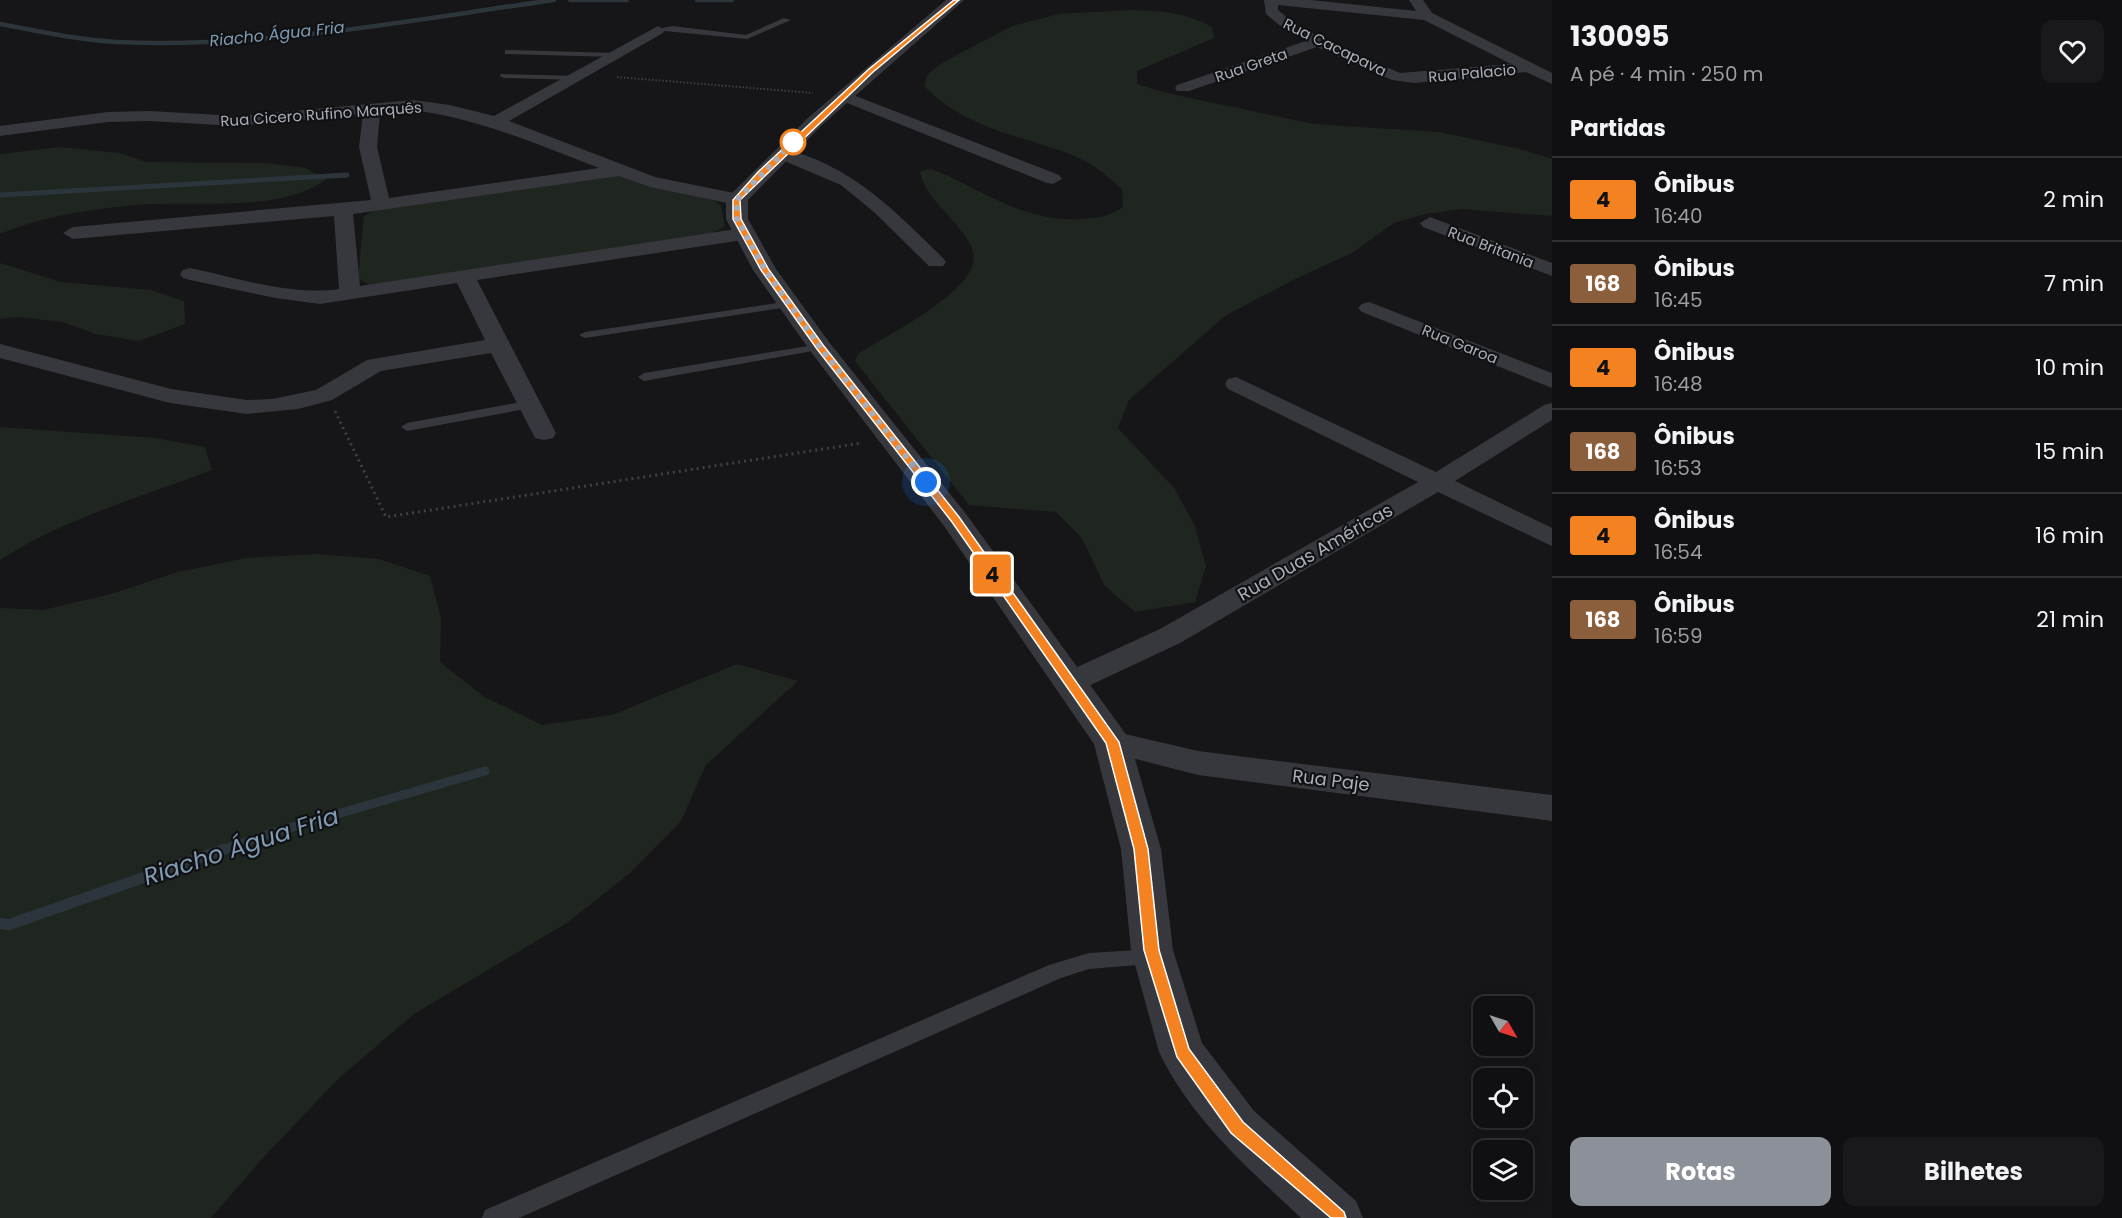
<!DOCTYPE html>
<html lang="pt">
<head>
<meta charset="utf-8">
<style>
	body { margin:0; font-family:Poppins,sans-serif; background:#19191b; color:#f1f3f6; height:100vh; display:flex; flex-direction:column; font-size:22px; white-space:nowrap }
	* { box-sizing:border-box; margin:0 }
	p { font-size:20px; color:#9c9d9f }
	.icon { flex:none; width:33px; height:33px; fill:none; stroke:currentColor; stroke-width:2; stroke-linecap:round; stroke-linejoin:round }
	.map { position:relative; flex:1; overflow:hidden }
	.sheet { display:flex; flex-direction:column; background:#101012; width:570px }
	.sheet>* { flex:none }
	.badge { padding:0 12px; border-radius:4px; font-size:21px; line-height:39px }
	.needle { width:39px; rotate:129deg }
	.controls { position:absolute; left:1473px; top:996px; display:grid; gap:12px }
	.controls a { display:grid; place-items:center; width:60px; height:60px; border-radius:12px; background:#101012; box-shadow:0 3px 15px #0003,0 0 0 2px #303032; font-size:30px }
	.you { position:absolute; width:30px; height:30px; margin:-15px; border:4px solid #fff; border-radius:50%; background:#1a73e8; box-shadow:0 0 0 9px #1a73e833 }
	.map>.badge { position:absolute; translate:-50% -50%; box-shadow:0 0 0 3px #fff }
	h2 { padding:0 18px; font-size:22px; line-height:54px }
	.round { display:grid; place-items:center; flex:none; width:63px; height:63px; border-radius:12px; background:#19191b }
	.head { display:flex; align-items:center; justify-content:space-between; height:102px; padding:0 18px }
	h1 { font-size:28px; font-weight:700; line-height:45px }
	.primary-button { display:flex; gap:12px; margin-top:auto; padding:12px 18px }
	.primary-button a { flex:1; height:69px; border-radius:12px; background:#8c9099; color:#fff; font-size:24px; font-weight:700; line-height:69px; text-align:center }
	.primary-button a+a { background:#19191b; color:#f1f3f6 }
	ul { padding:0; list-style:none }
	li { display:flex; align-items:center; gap:18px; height:84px; padding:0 18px; border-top:2px solid #303032 }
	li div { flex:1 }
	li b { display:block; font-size:22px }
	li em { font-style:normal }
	li .badge { min-width:66px; font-weight:700; text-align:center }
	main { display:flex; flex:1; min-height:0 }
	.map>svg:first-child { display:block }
	.green { fill:#1e261f }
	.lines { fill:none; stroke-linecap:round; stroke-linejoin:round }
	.stream-far3 { stroke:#2c353c; stroke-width:4.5 }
	.stream-far2 { stroke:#2c353c; stroke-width:5 }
	.stream-far1 { stroke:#2c353c; stroke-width:9 }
	.stream { stroke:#2c353c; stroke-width:11 }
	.path-far1 { stroke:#3d3f44; stroke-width:2; stroke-dasharray:1.5 2; stroke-linecap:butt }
	.path { stroke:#3d3f44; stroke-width:3; stroke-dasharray:2 4; stroke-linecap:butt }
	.service { fill:#37383d; fill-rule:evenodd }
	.minor { fill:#37383d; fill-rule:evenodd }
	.tertiary { fill:#37383d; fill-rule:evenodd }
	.line { fill:#f58220; stroke:#fff; stroke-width:1.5 }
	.walk { stroke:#a8adb8; stroke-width:6; stroke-dasharray:0 10.8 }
	.stop-dot { fill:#fff; stroke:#f58220; stroke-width:3 }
	.labels { text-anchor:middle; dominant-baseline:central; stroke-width:4.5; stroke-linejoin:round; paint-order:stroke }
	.far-street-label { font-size:15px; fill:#a8adb8; stroke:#111113 }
	.far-water-label { font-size:16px; font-style:italic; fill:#7f9bb3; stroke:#111113 }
	.street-label { font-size:18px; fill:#a8adb8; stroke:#111113 }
	.near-water-label { font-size:24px; font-style:italic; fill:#7f9bb3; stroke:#111113 }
</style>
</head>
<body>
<main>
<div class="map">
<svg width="1552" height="1218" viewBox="0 0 1552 1218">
	<rect width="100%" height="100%" fill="#161618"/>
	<g class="green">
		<path d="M1131,10c29,1 55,2 81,17l2,11 -77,33v13l30,9 146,31 126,8 81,17 32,10v57l-90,-7 -37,5 -31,9 -42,30 -59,27 -68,36 -96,84 -11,28 56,60 21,38 11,40 -11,36 -60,10 -30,-26 -24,-49 -25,-25 -87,-7 -114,-144 3,-7c28,-18 107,-58 115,-90 3,-15 -6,-26 -15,-37 -15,-20 -33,-31 -38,-56l12,-2c49,20 91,53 147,50 18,-1 29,-2 44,-12l-1,-18c-14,-12 -28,-25 -45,-32 -54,-22 -109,-26 -153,-71l4,-12 14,-11 70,-37 47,-12z"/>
		<path d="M60,147l60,6 26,9 121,1 38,5 22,11c-47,35 -133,21 -189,26 -46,4 -95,11 -138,29v-80z"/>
		<path d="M617,175l98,26 6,5 4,20 -17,10 -336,51 -14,-9 6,-62 9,-5z"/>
		<path d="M0,263l61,19 90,8 33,11 1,23 -46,17 -43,-7 -33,-12 -46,-5 -17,2z"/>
		<path d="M0,427l155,11 50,9 7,23c-73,28 -145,47 -212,90z"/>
		<path d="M317,554l62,5 51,17 11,42 -1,44 43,34 59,29 70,-10 125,-51 61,17 -92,84 -25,56 -51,52 -63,50 -153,91 -76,65 -76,80 -51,59h-211v-610l43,2 68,-16 67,-22 68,-14z"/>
	</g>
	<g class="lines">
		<g class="stream-far3">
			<path d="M570,0h57"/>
			<path d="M697,0h35"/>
			<path d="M0,24c39,7 77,16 117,18 146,7 293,-22 437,-42"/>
		</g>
		<path class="stream-far2" d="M0,195l347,-20"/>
		<path class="stream-far1" d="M220,851l52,-18 213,-62"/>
		<path class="stream" d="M0,923l8,2 217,-76"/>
		<path class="path-far1" d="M617,77l196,16"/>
		<path class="path" d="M335,411l51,106 476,-74"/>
		<g class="service">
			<path d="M784,18l7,2 -44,19 -93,-9 18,-4 74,9z"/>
			<path d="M505,50l111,3 4,2 -4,2 -108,-3h-3z"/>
			<path d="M501,74l76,2 4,2 -4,2 -73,-2 -4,-2z"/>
			<path d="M791,301l6,3 -2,2 -210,32 -6,-3 6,-3z"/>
			<path d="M820,344l6,3 -2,2 -180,32 -6,-4 6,-4z"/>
			<path d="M527,401l6,4 -2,3 -124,23 -6,-4 6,-4z"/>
			<path d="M1154,949l7,2 3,6 -3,6 -72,6 -28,9 -542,240h-37l3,-8 564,-245 40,-12z"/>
		</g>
		<g class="minor">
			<path d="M1264,0h47l105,11 -7,-11h14l9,13 120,60v11l-26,-12 -112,11 -22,-3 -75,-33 -128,44h-12l-2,-3 2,-3 129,-44 -22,-12 -18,-15zM1278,5l146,15 87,44 -111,9 -77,-34 -29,-16 -16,-13z"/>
			<path d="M658,26l7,4 -2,3 -154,88 146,56 89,18 2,4 -2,4 -7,2 -87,-18 -31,-11 -266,38 7,72 383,-58 7,2 3,4 -3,4 -7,2 -266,40 79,153 -3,5 -9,2 -9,-2 -44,-85 -110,18 -49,29 -34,9 -51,5 -77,-11 -170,-45v-14l171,45 76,11 25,-1 44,-9 51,-30 118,-20 -28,-57 -137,21 -45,-6 -85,-18 -7,-2 -3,-4 3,-4 7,-2c48,10 101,28 149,21l-5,-73 -261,23 -10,-6 10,-6 298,-27 -12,-53 4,-33 -126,12 -88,-5 -41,1 -108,14v-10l108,-14 41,-1 88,5 176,-16 37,5 44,11zM413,110c66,9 124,34 186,58l-210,30 -12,-51 3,-34z"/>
			<path d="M843,91l216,84 3,4 -9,5 -6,-1 -210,-84 -2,-3 2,-3z"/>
			<path d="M781,148c70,17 112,61 162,110l3,4 -3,4h-14l-55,-54 -33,-27 -66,-28 -3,-4z"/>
			<path d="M1430,217l122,46v13l-129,-49 -3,-4z"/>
			<path d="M1369,302l183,71v15l-190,-76 -4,-4 4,-4z"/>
			<path d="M1236,377l200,95 108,-67 8,-2v17l-97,61 97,47v18l-114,-54 -258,151 -98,46 -11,3 -11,-3 -4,-7 4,-7 100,-46 258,-147 -190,-93 -3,-5 3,-5z"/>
			<path d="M1112,731l86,20 354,44v26l-354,-46 -97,-25 -5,-8 5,-8z"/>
		</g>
		<path class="tertiary" d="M946,0h18l-142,125 -74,75v19l28,50 53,73 137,172 159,219 5,9 31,107 12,101 29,93 52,68 102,90 7,17h-62c-53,-50 -110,-99 -142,-166l-28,-102 -10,-101 -27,-105 -150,-218 -133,-174 -58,-82 -27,-51v-20l83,-82z"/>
	</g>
	<path class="line" d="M954,0h5l-86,72 -133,128 1,19 28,51 54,75 136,172 160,225 29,107 11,101 30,99 54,73 101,90 2,6h-15l-100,-85 -54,-76 -33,-107 -10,-101 -28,-106 -154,-221 -135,-173 -56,-79 -28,-51v-19l25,-28 111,-103z"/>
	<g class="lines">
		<path class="walk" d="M793,142l3,-3 -59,61v19l28,51 55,77 106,135"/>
	</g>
	<circle class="stop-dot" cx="793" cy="142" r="12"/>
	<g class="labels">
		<g class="far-street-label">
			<text transform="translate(1335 47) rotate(26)">Rua Cacapava</text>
			<text transform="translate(1251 65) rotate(-19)">Rua Greta</text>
			<text transform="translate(1472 73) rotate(-5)">Rua Palacio</text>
			<text transform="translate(321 114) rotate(-4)">Rua Cicero Rufino Marquês</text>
			<text transform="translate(1491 247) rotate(21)">Rua Britania</text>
			<text transform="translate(1460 344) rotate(22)">Rua Garoa</text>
		</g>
		<g class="far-water-label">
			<text transform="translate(277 34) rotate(-6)">Riacho Água Fria</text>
		</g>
		<g class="street-label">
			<text transform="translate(1315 552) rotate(-30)">Rua Duas Américas</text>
			<text transform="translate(1331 780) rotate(7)">Rua Paje</text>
		</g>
		<g class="near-water-label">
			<text transform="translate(241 846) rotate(-18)">Riacho Água Fria</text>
		</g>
	</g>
</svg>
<div class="controls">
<a><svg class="needle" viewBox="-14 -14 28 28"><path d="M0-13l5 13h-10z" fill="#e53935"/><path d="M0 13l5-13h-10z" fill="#9c9d9f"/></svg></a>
<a><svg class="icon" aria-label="locate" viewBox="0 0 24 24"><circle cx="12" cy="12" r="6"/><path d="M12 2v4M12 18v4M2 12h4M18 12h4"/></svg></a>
<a><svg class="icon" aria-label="layers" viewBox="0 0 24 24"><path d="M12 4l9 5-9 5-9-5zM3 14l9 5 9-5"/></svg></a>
</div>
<div class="you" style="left:926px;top:482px"></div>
<b class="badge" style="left:992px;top:574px;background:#f58220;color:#111">4</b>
</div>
<section class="sheet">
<div class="head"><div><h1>130095</h1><p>A pé · 4 min · 250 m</p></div><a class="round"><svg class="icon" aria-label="heart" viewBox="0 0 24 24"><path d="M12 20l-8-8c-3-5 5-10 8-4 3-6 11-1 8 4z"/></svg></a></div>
<h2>Partidas</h2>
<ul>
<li><span class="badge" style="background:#f58220;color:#111">4</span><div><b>Ônibus</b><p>16:40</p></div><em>2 min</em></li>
<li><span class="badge" style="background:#8b5e3c;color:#fff">168</span><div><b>Ônibus</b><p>16:45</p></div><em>7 min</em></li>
<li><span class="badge" style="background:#f58220;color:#111">4</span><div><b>Ônibus</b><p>16:48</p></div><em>10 min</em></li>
<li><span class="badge" style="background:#8b5e3c;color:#fff">168</span><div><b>Ônibus</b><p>16:53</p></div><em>15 min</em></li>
<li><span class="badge" style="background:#f58220;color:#111">4</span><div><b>Ônibus</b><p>16:54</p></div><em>16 min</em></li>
<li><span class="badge" style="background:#8b5e3c;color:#fff">168</span><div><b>Ônibus</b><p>16:59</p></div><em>21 min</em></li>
</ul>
<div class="primary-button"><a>Rotas</a><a>Bilhetes</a></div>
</section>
</main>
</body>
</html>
